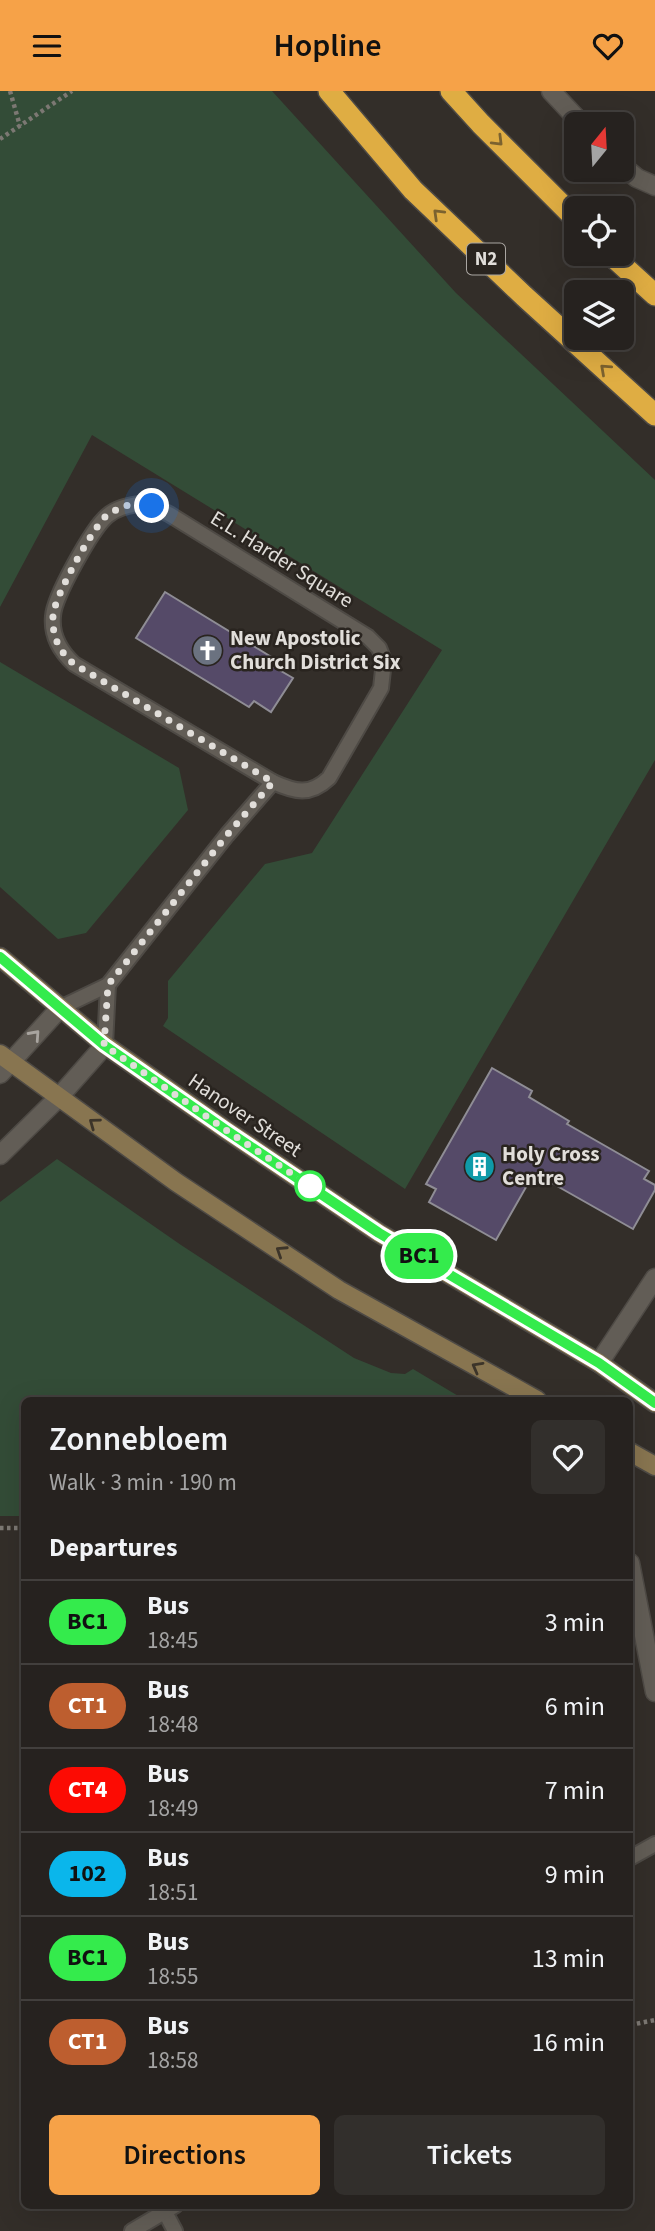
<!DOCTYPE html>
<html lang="en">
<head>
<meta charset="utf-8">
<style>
	body { margin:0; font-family:"Source Sans 3",sans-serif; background:#322f2c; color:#f1f3f6; height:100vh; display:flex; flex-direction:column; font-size:26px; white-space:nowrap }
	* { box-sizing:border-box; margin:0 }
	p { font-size:23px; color:#a4a4a4 }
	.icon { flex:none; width:38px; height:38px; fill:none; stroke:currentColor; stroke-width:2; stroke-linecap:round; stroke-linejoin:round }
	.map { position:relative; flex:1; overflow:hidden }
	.panel { position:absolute; left:21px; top:1306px; width:612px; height:812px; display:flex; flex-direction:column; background:#26221f; border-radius:10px; box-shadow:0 7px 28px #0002,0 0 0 2px #423f3d }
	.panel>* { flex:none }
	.badge { padding:0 14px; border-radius:23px; font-size:24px; line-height:46px }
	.needle { width:46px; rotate:18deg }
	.fabs { position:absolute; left:564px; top:21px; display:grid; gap:14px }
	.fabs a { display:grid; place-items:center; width:70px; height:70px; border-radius:10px; background:#26221f; box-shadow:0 7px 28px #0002,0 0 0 2px #423f3d; font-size:35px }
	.you { position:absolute; width:35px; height:35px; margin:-18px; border:5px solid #fff; border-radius:50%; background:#1a73e8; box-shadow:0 0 0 10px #1a73e833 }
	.map>.badge { position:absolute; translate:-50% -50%; box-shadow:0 0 0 4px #fff }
	h2 { padding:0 28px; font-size:26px; line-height:63px }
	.round { display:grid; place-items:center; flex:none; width:74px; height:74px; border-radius:10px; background:#322f2c }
	.summary { display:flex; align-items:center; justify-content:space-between; height:119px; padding:0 28px }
	h1 { font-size:33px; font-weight:600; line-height:52px }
	.action { display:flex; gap:14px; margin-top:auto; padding:14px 28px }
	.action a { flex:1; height:80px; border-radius:10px; background:#f6a248; color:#111; font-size:28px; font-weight:600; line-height:80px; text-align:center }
	.action a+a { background:#322f2c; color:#f1f3f6 }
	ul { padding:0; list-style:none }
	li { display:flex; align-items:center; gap:21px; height:84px; padding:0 28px; border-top:2px solid #423f3d }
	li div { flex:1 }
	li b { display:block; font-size:26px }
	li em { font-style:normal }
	li .badge { min-width:77px; font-weight:700; text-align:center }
	header { display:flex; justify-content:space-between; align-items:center; height:91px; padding:0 28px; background:#f6a248; color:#111; font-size:32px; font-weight:600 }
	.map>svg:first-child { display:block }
	.green { fill:#334c37 }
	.building { fill:#554a68; stroke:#8f8d95; stroke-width:2 }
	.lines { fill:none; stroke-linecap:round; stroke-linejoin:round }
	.lane-casing { stroke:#4e4a45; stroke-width:18 }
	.street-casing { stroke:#4e4a45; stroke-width:21 }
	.secondary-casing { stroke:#4e4a45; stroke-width:21 }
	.highway-casing { stroke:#4e4a45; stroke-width:24 }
	.path { stroke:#7c7873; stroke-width:4.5; stroke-dasharray:3.5 3.5; stroke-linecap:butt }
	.lane { stroke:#625d56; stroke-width:14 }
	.street { stroke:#625d56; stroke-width:18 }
	.secondary { stroke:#887550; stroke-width:18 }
	.highway { stroke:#dfad43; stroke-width:21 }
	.oneway { stroke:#7b622f }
	.oneway2 { stroke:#a8a49f }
	.oneway3 { stroke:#3c3429 }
	.line-casing { stroke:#fff; stroke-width:16 }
	.line { stroke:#34eb4c; stroke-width:10 }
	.walk { stroke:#e1deda; stroke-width:7; stroke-dasharray:0 12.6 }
	.stop-dot { fill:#fff; stroke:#34eb4c; stroke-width:3.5 }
	.labels { text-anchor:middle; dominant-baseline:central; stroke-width:5; stroke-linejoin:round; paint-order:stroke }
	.shield { fill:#29241f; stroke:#aaa6a2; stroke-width:2 }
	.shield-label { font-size:19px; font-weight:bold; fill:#e1deda }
	.street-label { font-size:21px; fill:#e1deda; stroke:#29241f }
	.poi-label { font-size:21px; font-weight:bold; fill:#e1deda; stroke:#29241f; text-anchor:start }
</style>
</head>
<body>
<header><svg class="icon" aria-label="menu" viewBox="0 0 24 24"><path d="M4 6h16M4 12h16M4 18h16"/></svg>Hopline<svg class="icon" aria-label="heart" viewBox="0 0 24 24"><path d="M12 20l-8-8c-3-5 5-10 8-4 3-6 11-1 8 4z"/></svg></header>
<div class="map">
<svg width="655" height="2140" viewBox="0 0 655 2140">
	<rect width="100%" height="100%" fill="#332e29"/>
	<g class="green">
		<path d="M0,0h272l184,202 199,187v280l-250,429 -242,-163 5,-8v-37l97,-117 47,-11 130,-203 -350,-215 -92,172z"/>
		<path d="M0,571l179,106 9,42 -102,123 -28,6 -58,-52z"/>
		<path d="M57,1068l124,86 173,113 37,15 14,1 8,-5 52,31h-441v116h-24v-314z"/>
	</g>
	<g class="building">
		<path d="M165,501l113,69 -4,6 19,11 -22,34 -17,-11 -5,6 -113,-69z"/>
		<path d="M492,977l40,23 -3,6 40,24 -2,3 82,47 -5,8 11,6v5l-22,39 -99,-56 -38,67 -67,-38 7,-13 -10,-5z"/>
	</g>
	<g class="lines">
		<defs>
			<g id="lane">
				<path d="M138,413l14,2 17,8 199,123 11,11 5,13 -3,27 -52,90c-19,18 -34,14 -56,4l-199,-118c-14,-13 -23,-28 -21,-48 1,-19 39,-87 54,-100 9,-8 20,-10 31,-12z"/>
				<path d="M60,917l48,-23 119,-150 46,-53"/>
				<path d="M105,954l3,-60"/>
				<path d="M630,1767l25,-14"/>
				<path d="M165,2121l10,19"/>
				<path d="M132,2140l44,-26"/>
			</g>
			<g id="street">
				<path d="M551,0l31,33"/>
				<path d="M621,74l16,13 18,8"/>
				<path d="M0,983l60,-66"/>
				<path d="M0,1064l59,-58 46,-52"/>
				<path d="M599,1272l56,-85"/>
				<path d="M630,1472l25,129"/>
			</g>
			<g id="secondary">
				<path d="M0,866l105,88 121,85 153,103 220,130 56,40"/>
				<path d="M0,963l176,128 163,108 198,110"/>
				<path d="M630,1361l25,14"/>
			</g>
			<g id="highway">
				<path d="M329,0l84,99 111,106 131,119"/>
				<path d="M451,0l30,33 95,95"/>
				<path d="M610,163l45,41"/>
			</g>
		</defs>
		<use href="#lane" class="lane-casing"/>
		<use href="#street" class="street-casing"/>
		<use href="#secondary" class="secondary-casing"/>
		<use href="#highway" class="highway-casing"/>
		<g class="path">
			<path d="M10,0l10,35"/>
			<path d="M0,48l72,-48"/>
			<path d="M0,1437h24"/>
			<path d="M630,1934l25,-5"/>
		</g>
		<use href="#lane" class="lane"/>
		<use href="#street" class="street"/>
		<use href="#secondary" class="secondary"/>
		<use href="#highway" class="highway"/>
	</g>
	<defs><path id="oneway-chevron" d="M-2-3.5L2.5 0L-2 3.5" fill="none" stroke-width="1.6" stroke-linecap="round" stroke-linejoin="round" transform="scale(1.75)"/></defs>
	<g class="oneway">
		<use href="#oneway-chevron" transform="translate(498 50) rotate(45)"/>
		<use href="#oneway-chevron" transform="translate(438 123) rotate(-136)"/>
		<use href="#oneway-chevron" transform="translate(605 278) rotate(-138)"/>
	</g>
	<use class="oneway2" href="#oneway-chevron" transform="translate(35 944) rotate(-48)"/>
	<g class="oneway3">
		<use href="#oneway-chevron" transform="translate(94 1032) rotate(-144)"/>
		<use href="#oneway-chevron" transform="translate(281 1160) rotate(-147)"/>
		<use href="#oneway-chevron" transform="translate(477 1276) rotate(-151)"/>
	</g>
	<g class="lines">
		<defs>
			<path id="line" d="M0,866l104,88 122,85 153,103 220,130 56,40"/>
		</defs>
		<use href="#line" class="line-casing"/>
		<use href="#line" class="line"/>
		<path class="walk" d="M152,415c-10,-2 -21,-3 -32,2 -4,2 -10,5 -14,8 -15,15 -52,81 -53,100 -1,21 6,35 21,48l199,118 -46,53 -119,150 -4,60 122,85 84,56"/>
	</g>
	<defs>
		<symbol id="church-disc" viewBox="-11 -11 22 22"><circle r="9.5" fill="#6b7280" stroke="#29241f"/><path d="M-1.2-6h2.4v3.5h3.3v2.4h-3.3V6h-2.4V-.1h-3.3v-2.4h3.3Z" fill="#fff"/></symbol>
		<symbol id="building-disc" viewBox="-11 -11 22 22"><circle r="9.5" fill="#0f9aa8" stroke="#29241f"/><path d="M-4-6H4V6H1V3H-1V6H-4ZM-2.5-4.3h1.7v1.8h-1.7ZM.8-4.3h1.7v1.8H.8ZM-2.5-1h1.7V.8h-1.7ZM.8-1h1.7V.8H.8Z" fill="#fff"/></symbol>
	</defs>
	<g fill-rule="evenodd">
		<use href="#church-disc" x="190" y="542" width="35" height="35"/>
		<use href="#building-disc" x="462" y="1058" width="35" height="35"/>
	</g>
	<circle class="stop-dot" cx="310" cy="1095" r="14"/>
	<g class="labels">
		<rect class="shield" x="467" y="152.5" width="38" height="31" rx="5"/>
		<g class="shield-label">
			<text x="486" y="168">N2</text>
		</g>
		<g class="street-label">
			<text transform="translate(282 468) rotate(32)">E.L. Harder Square</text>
			<text transform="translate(245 1024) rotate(34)">Hanover Street</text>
		</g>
		<g class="poi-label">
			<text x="230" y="547">New Apostolic<tspan x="230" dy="24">Church District Six</tspan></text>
			<text x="502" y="1063">Holy Cross<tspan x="502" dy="24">Centre</tspan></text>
		</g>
	</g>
</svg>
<div class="fabs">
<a><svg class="needle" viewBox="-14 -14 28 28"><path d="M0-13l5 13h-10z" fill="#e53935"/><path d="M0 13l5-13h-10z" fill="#a4a4a4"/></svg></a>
<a><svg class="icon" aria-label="locate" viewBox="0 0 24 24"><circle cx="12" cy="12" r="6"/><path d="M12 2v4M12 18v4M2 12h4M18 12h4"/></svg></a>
<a><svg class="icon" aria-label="layers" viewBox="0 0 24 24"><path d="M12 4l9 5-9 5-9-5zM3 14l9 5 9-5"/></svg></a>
</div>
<div class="you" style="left:152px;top:415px"></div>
<b class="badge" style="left:419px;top:1165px;background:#34eb4c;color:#111">BC1</b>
<section class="panel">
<div class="summary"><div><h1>Zonnebloem</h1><p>Walk · 3 min · 190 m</p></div><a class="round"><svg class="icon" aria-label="heart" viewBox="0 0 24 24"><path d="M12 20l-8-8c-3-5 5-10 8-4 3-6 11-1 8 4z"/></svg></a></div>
<h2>Departures</h2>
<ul>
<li><span class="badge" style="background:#34eb4c;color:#111">BC1</span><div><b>Bus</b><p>18:45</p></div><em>3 min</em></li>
<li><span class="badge" style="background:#bd5e2f;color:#fff">CT1</span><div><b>Bus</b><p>18:48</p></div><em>6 min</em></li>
<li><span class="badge" style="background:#fc0b03;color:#fff">CT4</span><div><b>Bus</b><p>18:49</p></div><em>7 min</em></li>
<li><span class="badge" style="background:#0ab6eb;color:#111">102</span><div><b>Bus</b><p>18:51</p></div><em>9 min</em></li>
<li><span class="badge" style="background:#34eb4c;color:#111">BC1</span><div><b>Bus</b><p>18:55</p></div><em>13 min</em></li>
<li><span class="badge" style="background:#bd5e2f;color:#fff">CT1</span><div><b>Bus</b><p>18:58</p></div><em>16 min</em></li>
</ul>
<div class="action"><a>Directions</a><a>Tickets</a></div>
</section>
</div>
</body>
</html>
